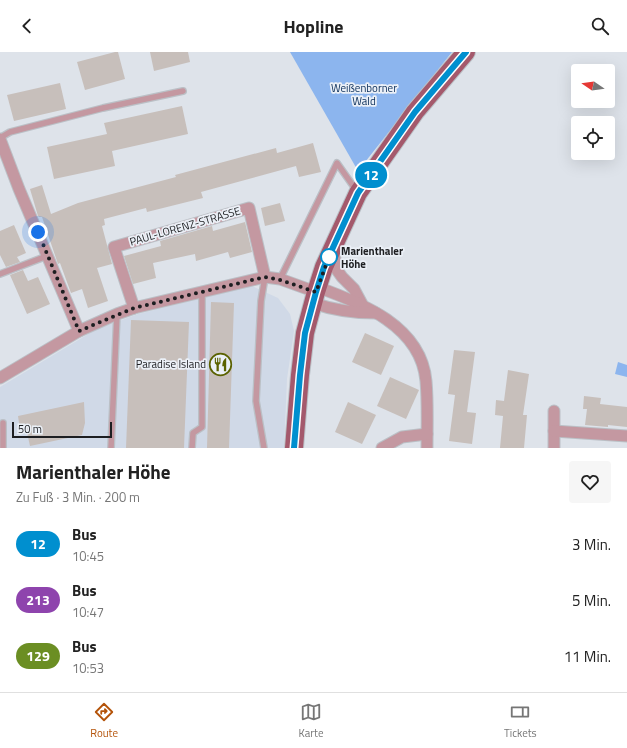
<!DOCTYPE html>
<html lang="de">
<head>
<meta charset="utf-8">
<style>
	body { margin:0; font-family:"Titillium Web",sans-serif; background:#f6f6f6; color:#222; height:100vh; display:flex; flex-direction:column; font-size:15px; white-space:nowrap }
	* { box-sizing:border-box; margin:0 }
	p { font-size:13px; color:#767676 }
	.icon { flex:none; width:22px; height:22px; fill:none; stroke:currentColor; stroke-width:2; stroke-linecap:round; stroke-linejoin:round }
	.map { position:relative; height:396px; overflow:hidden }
	.drawer { display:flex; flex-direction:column; background:#fff; flex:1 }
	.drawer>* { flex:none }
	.badge { padding:0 8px; border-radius:13px; font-size:14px; line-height:26px }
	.needle { width:26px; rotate:283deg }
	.buttons { position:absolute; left:571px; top:12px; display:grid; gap:8px }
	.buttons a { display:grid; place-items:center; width:44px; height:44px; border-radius:4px; background:#fff; box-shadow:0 4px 16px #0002; font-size:20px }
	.scale { position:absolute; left:12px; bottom:10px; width:100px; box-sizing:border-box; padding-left:4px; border:2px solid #1d1e21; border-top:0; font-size:11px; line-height:14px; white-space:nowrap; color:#1d1e21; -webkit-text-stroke:3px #ebf0f7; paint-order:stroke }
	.you { position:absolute; width:20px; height:20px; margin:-10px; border:3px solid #fff; border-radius:50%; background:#1a73e8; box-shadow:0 0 0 6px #1a73e833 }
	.map>.badge { position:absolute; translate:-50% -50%; box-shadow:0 0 0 2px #fff }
	.round { display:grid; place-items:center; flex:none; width:42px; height:42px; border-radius:4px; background:#f6f6f6 }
	.overview { display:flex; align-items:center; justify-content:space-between; height:68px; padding:0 16px }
	h1 { font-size:19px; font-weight:700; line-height:30px }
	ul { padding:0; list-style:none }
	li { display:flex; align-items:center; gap:12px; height:56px; padding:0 16px }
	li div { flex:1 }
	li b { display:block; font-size:15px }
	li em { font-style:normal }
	li .badge { min-width:44px; font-weight:700; text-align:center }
	header { display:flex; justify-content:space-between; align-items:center; height:52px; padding:0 16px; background:#fff; font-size:18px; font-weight:700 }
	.menu { display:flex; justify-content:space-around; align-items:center; height:56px; border-top:1px solid #e0e0e0; background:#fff; font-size:11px; color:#767676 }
	.menu a { display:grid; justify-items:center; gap:2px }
	.menu .current { color:#b45309 }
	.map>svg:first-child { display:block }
	.built { fill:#d0d9e7 }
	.green { fill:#8cb5ee }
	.building { fill:#c7bfbb }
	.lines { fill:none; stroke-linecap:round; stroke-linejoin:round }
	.lane-casing { stroke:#bbc0c6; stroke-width:8 }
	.street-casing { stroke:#bbc0c6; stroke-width:13 }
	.primary-casing { stroke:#bbc0c6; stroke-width:20 }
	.lane { stroke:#c498a1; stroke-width:5.5 }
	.street { stroke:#c498a1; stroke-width:11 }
	.primary { stroke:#a4596c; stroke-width:18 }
	.line-casing { stroke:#fff; stroke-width:9 }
	.line { stroke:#008fcf; stroke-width:6 }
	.walk { stroke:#1d1e21; stroke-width:4; stroke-dasharray:0 7.2 }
	.stop-dot { fill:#fff; stroke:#008fcf; stroke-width:2 }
	.labels { text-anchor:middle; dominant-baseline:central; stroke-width:3.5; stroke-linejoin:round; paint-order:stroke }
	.park-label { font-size:11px; fill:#082c58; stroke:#ebf0f7 }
	.street-label { font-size:11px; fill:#1d1e21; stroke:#ebf0f7 }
	.stop-label { font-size:11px; font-weight:bold; fill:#1d1e21; stroke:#ebf0f7; text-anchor:start }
	.poi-label { font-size:11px; fill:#1d1e21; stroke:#ebf0f7; text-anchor:end }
</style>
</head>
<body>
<header><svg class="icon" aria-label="back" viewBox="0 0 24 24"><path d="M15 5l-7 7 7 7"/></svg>Hopline<svg class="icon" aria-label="search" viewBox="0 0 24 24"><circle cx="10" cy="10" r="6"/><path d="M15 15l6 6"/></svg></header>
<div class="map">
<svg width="627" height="396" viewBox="0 0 627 396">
	<rect width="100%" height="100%" fill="#dee3ea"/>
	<path class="built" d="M252,234l26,12 12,16 4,17 -7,48 -3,69h-284v-61l95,-57 43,-16z"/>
	<g class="green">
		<path d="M290,0h162l-94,119z"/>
		<path d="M618,310l9,3v12l-12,-3z"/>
	</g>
	<g class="building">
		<path d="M115,0h3l7,27 -40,11 -8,-28z"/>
		<path d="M150,0h38l2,10 -36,9z"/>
		<path d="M60,31l6,26 -52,12 -7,-26z"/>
		<path d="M182,54l6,28 -76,17 3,15 -61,13 -7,-32 60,-13 -3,-11z"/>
		<path d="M313,91l8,29 -22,5 -3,-11 -95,26 2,6 -56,14 -1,-4 -42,11 1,6 -3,1 10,38 -15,4 11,33 -20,7 -6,-19 -11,4 -11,-30 -2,1 -16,-47h-3l-1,-1 -8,-27 12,-4 9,29 27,-11 98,-26 -1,-2 101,-27 1,5z"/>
		<path d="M280,151l5,18 -20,5 -4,-18z"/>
		<path d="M245,170l7,30 -22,6 -2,-6 -32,9 -1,-7 -42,9 3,15 -23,6 -9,-28 37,-10 -1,-5 52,-15 1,5z"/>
		<path d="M14,173l12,28 -9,4 3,5 -14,5 -6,-12v-24z"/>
		<path d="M23,218l5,11 10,-4 12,27 -23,10 -17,-39z"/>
		<path d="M211,250l23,1 -5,145h-22z"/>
		<path d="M131,268l58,2 -5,126h-58z"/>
		<path d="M365,281l29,13 -13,29 -29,-13z"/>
		<path d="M454,298l21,2 -8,60 9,1 -4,31 -23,-3 6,-46 -7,-1z"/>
		<path d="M508,318l21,4 -6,41h4l-3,33h-24l3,-32 -8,-1 1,-15 8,1z"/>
		<path d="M390,325l29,13 -13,29 -29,-13z"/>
		<path d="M584,344l17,2 -1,6 27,3v20l-19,-2v2l-23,-2 2,-16h-4z"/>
		<path d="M84,350l1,21 -3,12 -52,11 -4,-18 -6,2 -2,-14z"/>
		<path d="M348,350l28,13 -14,29 -27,-12z"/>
	</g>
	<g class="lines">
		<defs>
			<g id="lane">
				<path d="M0,86l10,-6 93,-24 80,-17"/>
				<path d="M0,222l47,-18"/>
				<path d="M280,227l57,-116 19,27"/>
				<path d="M3,371v25"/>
				<path d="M111,396l6,-134"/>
				<path d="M192,396l1,-15 9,-6v-135"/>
				<path d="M264,396l-8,-47 5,-100 4,-24"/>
			</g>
			<g id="street">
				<path d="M0,87l19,50 60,142"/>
				<path d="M333,196l4,22 5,7 12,12 8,15"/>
				<path d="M317,235c45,16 104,39 109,94 2,22 1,45 1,67"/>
				<path d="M313,251c20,7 41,10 63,10"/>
				<path d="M134,256l-20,-61 135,-39 16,69"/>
				<path d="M0,326l79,-47 38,-17 17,-6 131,-31 15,2 36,13"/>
				<path d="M554,359v37"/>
				<path d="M554,379l73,5"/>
				<path d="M382,396l20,-11 25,-3"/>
			</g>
			<path id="primary" d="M294,396l6,-73 5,-42 11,-41 8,-25 34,-74 57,-81 51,-60"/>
		</defs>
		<use href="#lane" class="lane-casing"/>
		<use href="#street" class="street-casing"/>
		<use href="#primary" class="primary-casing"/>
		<use href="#lane" class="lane"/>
		<use href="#street" class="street"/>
		<use href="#primary" class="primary"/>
	</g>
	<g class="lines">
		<defs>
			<path id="line" d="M294,396l6,-73 5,-42 11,-41 8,-25 34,-74 57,-81 51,-60"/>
		</defs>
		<use href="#line" class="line-casing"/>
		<use href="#line" class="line"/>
		<path class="walk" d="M38,180l41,99 55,-23 131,-31 15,3 36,12 13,-35"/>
	</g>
	<defs>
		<symbol id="restaurant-ring" viewBox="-11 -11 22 22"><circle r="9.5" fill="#ebf0f7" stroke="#5b6200" stroke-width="1.5"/><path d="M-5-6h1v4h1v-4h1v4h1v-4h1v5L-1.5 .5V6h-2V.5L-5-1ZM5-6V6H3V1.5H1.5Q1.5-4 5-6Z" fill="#5b6200"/></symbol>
	</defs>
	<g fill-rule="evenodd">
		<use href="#restaurant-ring" x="208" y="300" width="25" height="25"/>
	</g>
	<circle class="stop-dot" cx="329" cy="205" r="8"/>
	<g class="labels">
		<g class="park-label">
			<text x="364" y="36">Weißenborner<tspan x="364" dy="13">Wald</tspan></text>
		</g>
		<g class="street-label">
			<text transform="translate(185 174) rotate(-16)">PAUL-LORENZ-STRASSE</text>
		</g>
		<g class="stop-label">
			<text x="341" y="199">Marienthaler<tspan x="341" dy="13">Höhe</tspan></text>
		</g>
		<g class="poi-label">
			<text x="206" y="312">Paradise Island</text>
		</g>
	</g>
</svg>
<div class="buttons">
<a><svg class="needle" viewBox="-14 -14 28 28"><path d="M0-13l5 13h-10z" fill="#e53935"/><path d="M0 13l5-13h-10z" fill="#767676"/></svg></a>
<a><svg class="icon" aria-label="locate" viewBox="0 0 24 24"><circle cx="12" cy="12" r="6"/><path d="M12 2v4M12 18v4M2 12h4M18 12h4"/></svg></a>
</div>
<div class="scale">50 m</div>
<div class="you" style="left:38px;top:180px"></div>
<b class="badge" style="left:371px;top:123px;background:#008fcf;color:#fff">12</b>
</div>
<section class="drawer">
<div class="overview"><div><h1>Marienthaler Höhe</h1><p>Zu Fuß · 3 Min. · 200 m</p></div><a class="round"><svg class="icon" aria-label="heart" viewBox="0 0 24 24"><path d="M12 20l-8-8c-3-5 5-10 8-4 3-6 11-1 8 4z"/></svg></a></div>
<ul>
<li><span class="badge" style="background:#008fcf;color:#fff">12</span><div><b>Bus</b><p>10:45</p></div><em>3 Min.</em></li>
<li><span class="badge" style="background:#8e44ad;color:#fff">213</span><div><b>Bus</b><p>10:47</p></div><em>5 Min.</em></li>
<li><span class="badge" style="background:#6b8e23;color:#fff">129</span><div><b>Bus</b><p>10:53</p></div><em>11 Min.</em></li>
</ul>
</section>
<nav class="menu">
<a class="current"><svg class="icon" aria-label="directions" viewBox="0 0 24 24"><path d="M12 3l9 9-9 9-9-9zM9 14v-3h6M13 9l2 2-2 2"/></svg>Route</a>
<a><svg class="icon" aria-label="map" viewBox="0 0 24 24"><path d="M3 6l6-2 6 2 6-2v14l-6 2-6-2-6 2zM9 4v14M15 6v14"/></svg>Karte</a>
<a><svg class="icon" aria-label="tickets" viewBox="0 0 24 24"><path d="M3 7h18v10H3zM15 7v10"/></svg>Tickets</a>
</nav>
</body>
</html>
